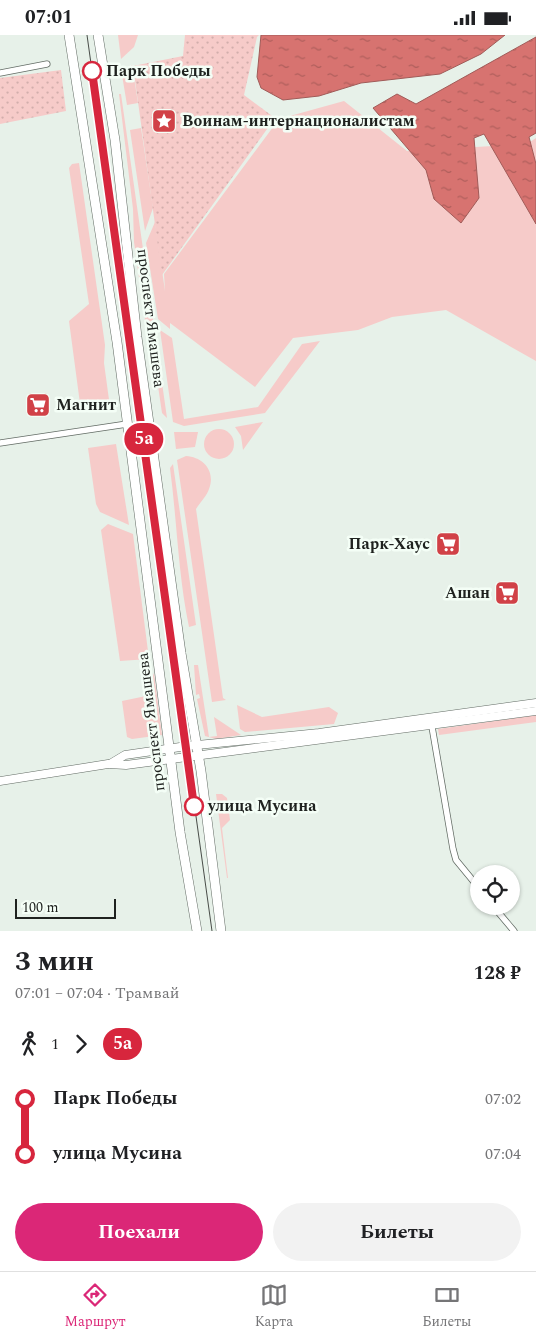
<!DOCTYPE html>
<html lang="ru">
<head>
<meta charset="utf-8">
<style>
	body { margin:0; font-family:Spectral,serif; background:#f2f2f2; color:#202124; height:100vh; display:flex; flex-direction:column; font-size:19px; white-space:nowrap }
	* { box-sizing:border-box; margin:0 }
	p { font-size:16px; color:#757577 }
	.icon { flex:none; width:28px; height:28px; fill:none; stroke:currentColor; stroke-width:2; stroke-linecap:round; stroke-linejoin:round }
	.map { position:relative; height:896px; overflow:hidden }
	.sheet { display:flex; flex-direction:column; background:#fff; flex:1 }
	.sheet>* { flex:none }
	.badge { padding:0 10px; border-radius:16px; font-size:18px; line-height:32px }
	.tools { position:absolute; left:470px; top:830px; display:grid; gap:10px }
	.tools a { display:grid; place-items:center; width:50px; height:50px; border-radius:50%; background:#fff; box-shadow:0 1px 4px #0004; font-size:25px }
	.scale { position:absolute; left:15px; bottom:12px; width:101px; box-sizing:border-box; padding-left:5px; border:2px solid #1f221f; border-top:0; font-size:14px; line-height:18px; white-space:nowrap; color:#1f221f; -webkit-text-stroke:4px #f4fef6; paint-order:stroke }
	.map>.badge { position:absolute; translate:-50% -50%; box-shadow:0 0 0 2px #fff }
	.legs { display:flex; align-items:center; gap:8px; height:55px; padding:0 15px; font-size:16px }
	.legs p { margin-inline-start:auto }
	.head { display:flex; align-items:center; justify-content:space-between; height:85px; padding:0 15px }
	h1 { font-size:28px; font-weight:700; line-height:38px }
	.button { display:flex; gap:10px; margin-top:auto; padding:10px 15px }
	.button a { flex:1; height:58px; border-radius:30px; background:#db2777; color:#fff; font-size:20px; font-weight:700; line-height:58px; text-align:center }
	.button a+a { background:#f2f2f2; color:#202124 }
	ul { padding:0 15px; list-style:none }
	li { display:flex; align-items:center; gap:18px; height:55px; font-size:19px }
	li i { display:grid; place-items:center; width:8px; height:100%; margin:0 6px; background:currentColor }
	li i::after { content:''; width:12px; height:12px; margin:-6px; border:4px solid; border-radius:50%; background:#fff }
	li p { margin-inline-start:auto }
	li:first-child i { background:linear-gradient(#0000 50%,currentColor 0) }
	li:last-child i { background:linear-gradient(currentColor 50%,#0000 0) }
	.status { display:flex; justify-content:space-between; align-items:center; height:35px; padding:0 25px; background:#fff; direction:ltr }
	.status svg { height:14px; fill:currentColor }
	.tabs { display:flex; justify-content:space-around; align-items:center; height:70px; border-top:1px solid #e0e0e0; background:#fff; font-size:14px; color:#757577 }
	.tabs a { display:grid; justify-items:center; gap:2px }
	.tabs .active { color:#db2777 }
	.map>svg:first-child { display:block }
	.green { fill:#f6cbc9 }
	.park { fill:url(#park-dots) }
	.water { fill:url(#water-ripples); stroke:#a05b58 }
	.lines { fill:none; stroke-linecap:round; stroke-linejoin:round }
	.street-casing { stroke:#626b64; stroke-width:7 }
	.secondary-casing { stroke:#626b64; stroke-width:9 }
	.primary-casing { stroke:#626b64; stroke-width:10 }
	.street { stroke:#fff; stroke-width:5.5 }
	.secondary { stroke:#fff; stroke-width:8 }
	.primary { stroke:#fff; stroke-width:9 }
	.tram { stroke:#484c48; stroke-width:1 }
	.line-1-casing { stroke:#fff; stroke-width:11 }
	.line-1 { stroke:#d7263d; stroke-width:8 }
	.stop-1-dot { fill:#fff; stroke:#d7263d; stroke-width:2.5 }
	.labels { text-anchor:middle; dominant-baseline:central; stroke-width:5; stroke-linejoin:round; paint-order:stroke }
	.stop-label { font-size:16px; font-weight:bold; fill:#1f221f; stroke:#f4fef6; text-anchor:start }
	.poi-label { font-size:16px; font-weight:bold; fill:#1f221f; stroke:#f4fef6; text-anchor:start }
	.street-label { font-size:16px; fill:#1f221f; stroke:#f4fef6 }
</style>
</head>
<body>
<div class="status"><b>07:01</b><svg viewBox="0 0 49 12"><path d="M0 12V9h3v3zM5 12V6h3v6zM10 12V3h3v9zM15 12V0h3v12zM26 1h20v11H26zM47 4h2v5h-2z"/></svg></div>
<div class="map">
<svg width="536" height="896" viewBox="0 0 536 896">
	<defs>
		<pattern id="park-dots" width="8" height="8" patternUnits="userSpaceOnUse" patternTransform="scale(1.25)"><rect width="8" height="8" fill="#f6cbc9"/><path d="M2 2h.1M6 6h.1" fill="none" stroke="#d2aeac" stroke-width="1.8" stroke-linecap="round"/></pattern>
		<pattern id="water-ripples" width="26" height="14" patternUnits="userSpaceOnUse" patternTransform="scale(1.25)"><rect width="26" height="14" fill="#d77370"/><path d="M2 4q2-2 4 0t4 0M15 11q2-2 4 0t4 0" fill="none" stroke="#ae5e5b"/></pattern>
	</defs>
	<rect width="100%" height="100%" fill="#e7f1e9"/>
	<g class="green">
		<path d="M118,0h20l-4,12 -13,12z"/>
		<path d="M132,30l6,38 -11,2 -5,-30z"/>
		<path d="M119,59h2l46,324 -5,-5 -8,-54 -7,-25 -13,-92 -1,-33z"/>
		<path d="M344,66l63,50 120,-7 9,-6v223l-90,-51 -54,7 -34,13 -65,8 -38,49 -85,-64v6l-12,-10 -12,-76 9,-21 10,69 -1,-17 115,-155z"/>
		<path d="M141,93l12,80 -8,23 -15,-101z"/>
		<path d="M79,128l26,182 -1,18 6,44 -29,4 -12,-90 20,-17 -20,-136 3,-4z"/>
		<path d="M160,295l12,8 12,81 74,-12 44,-63 18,-3 -55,72 -81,13 -11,-4z"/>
		<path d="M263,387l-20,28 -2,-14 -6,-9z"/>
		<circle cx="219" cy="409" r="15"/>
		<path d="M174,397h24l-3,15 -19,2z"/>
		<path d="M116,409l13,81 -29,-13 -4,-8 -8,-56z"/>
		<path d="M186,421c17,1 30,15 23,33 -2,7 -9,13 -13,20l27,189 3,2 -14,2 -35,-242z"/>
		<path d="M173,429l23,161 -7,2c-11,-53 -12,-106 -19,-159z"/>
		<path d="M108,489l25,10 16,125 -29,2 -19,-131z"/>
		<path d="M194,630h4l11,72 8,-1 -3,-19 27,18 -25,4 -11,-3 -8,-37 3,-1 -1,-4 -3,1z"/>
		<path d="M154,638l8,62 -30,4 -5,-2 -5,-36 24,-5z"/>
		<path d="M237,670l25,12 67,-10 9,6 -4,11 -89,8 -5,-3z"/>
		<path d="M536,680v7l-97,13 -1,-6z"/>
		<path d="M216,759h6l5,4 3,22 -8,8 6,50h-1z"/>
	</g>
	<g class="park">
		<path d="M185,0h74l-2,2 -13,58 31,23 -113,157 -29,-209 50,-10z"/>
		<path d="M61,35l5,41 -66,13v-46z"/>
	</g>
	<g class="water">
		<path d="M261,0h244l-24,19 -41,20 -79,9 -42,13 -36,4 -22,-12 -4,-11z"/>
		<path d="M536,2v96l-7,4 7,27v60l-52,-90 -10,4 5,60 -18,25 -27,-24 -8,-29 -53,-62 24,-14 19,10z"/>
	</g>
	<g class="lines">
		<defs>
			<g id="street">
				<path d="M0,38l47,-9"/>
				<path d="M0,408l127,-19"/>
				<path d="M431,686l22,128 3,11 23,28"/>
				<path d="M493,871l21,25"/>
			</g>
			<g id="secondary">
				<path d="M110,729l15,-9 62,-9 132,-13 217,-30"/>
				<path d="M0,746l108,-17 18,1 410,-54"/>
			</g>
			<g id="primary">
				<path d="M69,0l48,307 63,490 17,99"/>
				<path d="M98,0l17,105 22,197 44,316 20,118 20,160"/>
			</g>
		</defs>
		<use href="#street" class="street-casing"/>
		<use href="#secondary" class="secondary-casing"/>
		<use href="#primary" class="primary-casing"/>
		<use href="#street" class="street"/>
		<use href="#secondary" class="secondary"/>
		<use href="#primary" class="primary"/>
		<path class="tram" d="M87,0l125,896"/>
	</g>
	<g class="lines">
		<defs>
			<path id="line-1" d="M92,36l102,735"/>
		</defs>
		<use href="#line-1" class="line-1-casing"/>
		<use href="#line-1" class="line-1"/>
	</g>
	<defs>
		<symbol id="sight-square" viewBox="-11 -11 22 22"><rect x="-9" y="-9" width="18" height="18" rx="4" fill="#d14147" stroke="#f4fef6"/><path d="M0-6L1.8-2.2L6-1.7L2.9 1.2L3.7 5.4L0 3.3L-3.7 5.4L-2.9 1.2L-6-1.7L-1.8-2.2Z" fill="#fff"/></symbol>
		<symbol id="supermarket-square" viewBox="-11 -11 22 22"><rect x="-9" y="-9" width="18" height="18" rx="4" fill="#d14147" stroke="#f4fef6"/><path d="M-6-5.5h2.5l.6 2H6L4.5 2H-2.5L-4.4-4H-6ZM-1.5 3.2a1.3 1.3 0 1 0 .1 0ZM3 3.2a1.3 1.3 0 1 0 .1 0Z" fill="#fff"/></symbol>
	</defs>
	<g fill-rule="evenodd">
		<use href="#sight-square" x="150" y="72" width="28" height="28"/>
		<use href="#supermarket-square" x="24" y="356" width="28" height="28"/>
		<use href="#supermarket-square" x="434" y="495" width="28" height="28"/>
		<use href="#supermarket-square" x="493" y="544" width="28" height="28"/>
	</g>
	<g class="stop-1-dot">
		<circle cx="92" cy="36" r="9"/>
		<circle cx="194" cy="771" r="9"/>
	</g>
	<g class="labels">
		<g class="stop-label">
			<text x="106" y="36">Парк Победы</text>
			<text x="208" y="771">улица Мусина</text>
		</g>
		<g class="poi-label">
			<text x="182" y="86">Воинам-интернационалистам</text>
			<text x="56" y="370">Магнит</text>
			<text x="430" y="509" text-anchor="end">Парк-Хаус</text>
			<text x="490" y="558" text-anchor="end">Ашан</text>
		</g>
		<g class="street-label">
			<text transform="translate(151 283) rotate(83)">проспект Ямашева</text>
			<text transform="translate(151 687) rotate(-97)">проспект Ямашева</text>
		</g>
	</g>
</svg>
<div class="tools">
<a><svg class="icon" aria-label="locate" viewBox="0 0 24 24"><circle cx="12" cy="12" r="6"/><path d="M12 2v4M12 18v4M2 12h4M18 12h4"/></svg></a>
</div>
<div class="scale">100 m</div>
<b class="badge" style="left:144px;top:404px;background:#d7263d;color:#fff">5а</b>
</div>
<section class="sheet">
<div class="head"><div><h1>3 мин</h1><p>07:01 – 07:04 · Трамвай</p></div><b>128 ₽</b></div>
<div class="legs"><svg class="icon" aria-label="walk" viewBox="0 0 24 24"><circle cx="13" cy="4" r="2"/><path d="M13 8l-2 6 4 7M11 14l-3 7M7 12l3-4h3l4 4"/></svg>1<svg class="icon" aria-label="forward" viewBox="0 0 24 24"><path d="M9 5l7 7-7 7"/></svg><b class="badge" style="background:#d7263d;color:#fff">5а</b></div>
<ul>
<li><i style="color:#d7263d"></i><b>Парк Победы</b><p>07:02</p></li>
<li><i style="color:#d7263d"></i><b>улица Мусина</b><p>07:04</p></li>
</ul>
<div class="button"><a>Поехали</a><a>Билеты</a></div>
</section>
<nav class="tabs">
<a class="active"><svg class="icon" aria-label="directions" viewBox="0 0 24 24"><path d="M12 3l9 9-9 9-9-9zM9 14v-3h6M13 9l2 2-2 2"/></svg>Маршрут</a>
<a><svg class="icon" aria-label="map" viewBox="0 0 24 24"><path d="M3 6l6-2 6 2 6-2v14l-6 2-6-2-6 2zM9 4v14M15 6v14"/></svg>Карта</a>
<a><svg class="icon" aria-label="tickets" viewBox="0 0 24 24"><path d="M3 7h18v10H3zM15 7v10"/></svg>Билеты</a>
</nav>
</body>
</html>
